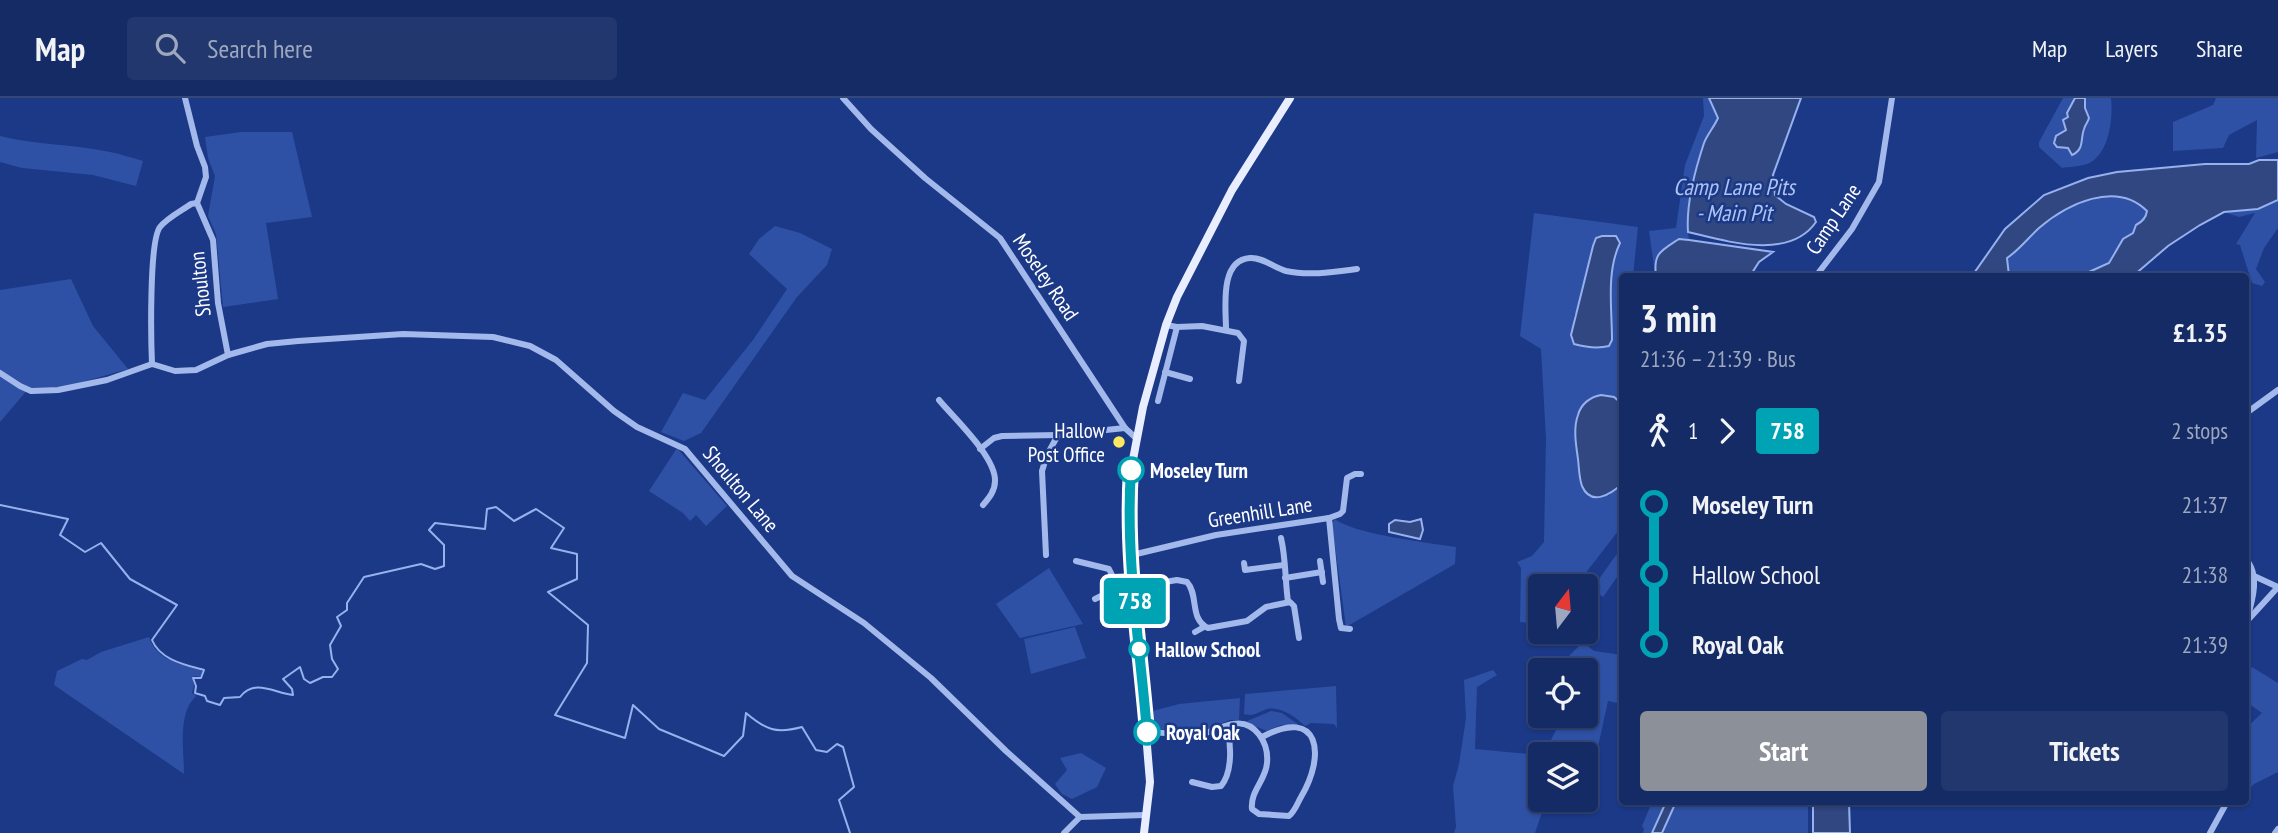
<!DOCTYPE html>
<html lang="en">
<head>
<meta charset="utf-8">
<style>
	body { margin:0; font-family:"PT Sans Narrow",sans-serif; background:#21376e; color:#f1f3f6; height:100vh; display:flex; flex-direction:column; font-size:26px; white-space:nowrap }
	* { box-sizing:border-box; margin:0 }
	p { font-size:23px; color:#9da7bf }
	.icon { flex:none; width:38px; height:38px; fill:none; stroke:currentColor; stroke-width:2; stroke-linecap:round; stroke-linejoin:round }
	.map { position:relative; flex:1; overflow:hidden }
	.details { position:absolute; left:1619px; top:175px; width:630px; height:532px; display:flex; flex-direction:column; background:#142b65; border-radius:7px; box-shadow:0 2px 5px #0004,0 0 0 2px #334779 }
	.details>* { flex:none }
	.badge { padding:0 14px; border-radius:5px; font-size:24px; line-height:46px }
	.needle { width:46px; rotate:16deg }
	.fabs { position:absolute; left:1528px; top:476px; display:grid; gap:14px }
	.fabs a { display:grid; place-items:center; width:70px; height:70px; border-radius:7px; background:#142b65; box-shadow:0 2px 5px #0004,0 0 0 2px #334779; font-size:35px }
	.map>.badge { position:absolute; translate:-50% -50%; box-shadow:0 0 0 4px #fff }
	.legs { display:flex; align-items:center; gap:10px; height:77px; padding:0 21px; font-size:23px }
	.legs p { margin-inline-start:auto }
	.summary { display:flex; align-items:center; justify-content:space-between; height:119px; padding:0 21px }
	h1 { font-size:38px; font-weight:700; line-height:52px }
	.action { display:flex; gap:14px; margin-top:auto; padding:14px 21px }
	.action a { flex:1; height:80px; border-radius:7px; background:#8c9099; color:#fff; font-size:28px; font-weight:700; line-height:80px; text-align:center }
	.action a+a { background:#21376e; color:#f1f3f6 }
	ul { padding:0 21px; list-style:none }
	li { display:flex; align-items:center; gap:24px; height:70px; font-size:26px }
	li i { display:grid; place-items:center; width:10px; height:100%; margin:0 9px; background:currentColor }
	li i::after { content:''; width:18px; height:18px; margin:-9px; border:5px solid; border-radius:50%; background:#142b65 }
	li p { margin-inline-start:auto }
	li:first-child i { background:linear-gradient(#0000 50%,currentColor 0) }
	li:last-child i { background:linear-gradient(currentColor 50%,#0000 0) }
	header { display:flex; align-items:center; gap:42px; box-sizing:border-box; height:98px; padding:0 35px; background:#142b65; border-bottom:2px solid #334779 }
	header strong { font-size:33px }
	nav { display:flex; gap:38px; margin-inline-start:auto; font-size:24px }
	.search { width:490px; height:63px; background:#21376e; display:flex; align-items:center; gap:18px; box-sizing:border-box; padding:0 24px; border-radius:7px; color:#9da7bf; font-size:26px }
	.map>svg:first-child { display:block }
	.green { fill:#2e51a5; fill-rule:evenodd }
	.water { fill:#314781; stroke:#96b1ee; stroke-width:2 }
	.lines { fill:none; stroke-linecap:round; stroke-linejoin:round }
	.stream { stroke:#96b1ee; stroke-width:2 }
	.minor { stroke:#a3b9ec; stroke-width:6 }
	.major { stroke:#e8edff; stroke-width:8 }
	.line-1-casing { stroke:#fff; stroke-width:16 }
	.line-1 { stroke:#00a3b4; stroke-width:10 }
	.poi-dot { fill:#fde85f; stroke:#1b3987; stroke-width:2.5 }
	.stop-1-dot { fill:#fff; stroke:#00a3b4; stroke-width:3.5 }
	.labels { text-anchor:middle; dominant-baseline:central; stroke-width:5; stroke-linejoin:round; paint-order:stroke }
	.street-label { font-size:21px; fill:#fff; stroke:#1b3987 }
	.poi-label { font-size:21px; fill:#fff; stroke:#1b3987; text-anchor:end }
	.stop-label { font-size:21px; font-weight:bold; fill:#fff; stroke:#1b3987; text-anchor:start }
	.water-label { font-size:23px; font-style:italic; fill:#aec3f3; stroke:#1b3987 }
</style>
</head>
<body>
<header>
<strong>Map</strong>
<div class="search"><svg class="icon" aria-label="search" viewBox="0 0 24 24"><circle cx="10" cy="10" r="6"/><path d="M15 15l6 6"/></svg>Search here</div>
<nav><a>Map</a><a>Layers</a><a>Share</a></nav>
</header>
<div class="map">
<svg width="2278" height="735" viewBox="0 0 2278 735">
	<rect width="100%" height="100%" fill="#1b3987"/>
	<g class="green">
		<path d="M1703,0h6l9,20c-4,9 -10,16 -14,24 -10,26 -20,71 -15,97l-10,1 -22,18 -2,15 -6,-42 27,-3 9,-63 19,-49z"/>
		<path d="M2063,0h48c2,19 -1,49 -17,62 -8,7 -22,6 -32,8l-23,-21v-5z"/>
		<path d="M2216,0h62v54l-22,6 1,-38 -28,15 -6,13 -50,3v-29l40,-17z"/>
		<path d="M241,34h51l20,85 -46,6 12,76 -55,8 -7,-73 -8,-18 7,-40 -7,-18 -3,-21z"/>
		<path d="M0,38c36,9 74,8 110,16 11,2 22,6 33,9l-7,25 -43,-11 -71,-7 -22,-6z"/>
		<path d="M2122,97l16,7 9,9c-1,7 -5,11 -11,14l-3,8 -20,20 -4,10 -29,13h-71l-2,-18c12,-8 21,-20 33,-30 25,-22 49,-30 82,-33z"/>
		<path d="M2274,102h4v28l-14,20 -8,21 9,13 -3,4 -10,-3 -12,-38 -4,-1 19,-31 -16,4 -15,-5 34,-3z"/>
		<path d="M1534,115l104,14 -5,49h-11v138l-1,-11 -44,12 31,81 14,-12v42l-44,57 -5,3h-33v38l-20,-2 1,-54 -4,-6 15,-6 12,-14 2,-103 -5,-90 -21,-13zM1620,145c-14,29 -8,65 -8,97l-3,6c-14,4 -25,0 -38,-6l3,-25z"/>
		<path d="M775,128l25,7 32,16 -5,16 -30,32 -96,136 -17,8 -23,-9 22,-39 22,7 48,-60 34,-51 -38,-35 10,-15z"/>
		<path d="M71,181l22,47 35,43 -63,18 -36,1 -29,34v-132z"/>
		<path d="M677,350l50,58 -21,20 -10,-11 -6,6 -7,-8 -34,-22z"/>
		<path d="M1335,421c18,15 95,24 121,28l-1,17 -109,63 -14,-103z"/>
		<path d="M1616,457l6,4v11l-19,27 -11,-8z"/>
		<path d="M1049,470l34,56 -63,14 -24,-34z"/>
		<path d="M1075,529l11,31 -55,16 -7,-35z"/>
		<path d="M149,539c8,24 32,27 54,34l-3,6 -5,-1 -3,2 2,7 -2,8 4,3c-19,18 -12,54 -12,78l-130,-89 3,-14 25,-12 5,1 14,-8z"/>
		<path d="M1583,544l11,9 28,4v49l-14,-3 -20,91h-2v-38h-42l19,-38h23v-46h-42l10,-14 14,1z"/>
		<path d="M2252,569l26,16v89l-24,12 -9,10v-65l17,-16 -17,-12v-24z"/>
		<path d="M1493,572l4,5 -20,12 -2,62 65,6v45h6l-11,33h-81l2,-6 -3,-41 6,-22 7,-46 -2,-38z"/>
		<path d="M1336,588l1,42 -3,-4 -23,-1 -6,3c-9,-9 -25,-20 -38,-17 -10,3 -12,8 -23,5l1,-20z"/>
		<path d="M1240,600l-1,22h-9l-30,12 -45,-3 -5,-4 -1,-13 30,-8z"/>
		<path d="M1271,613l11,2 20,14 -21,-2 -14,6 -22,-9z"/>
		<path d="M1081,655l25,15 -9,19 -25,12 -10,-5 -7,-10 12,-14 -7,-12z"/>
		<path d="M1652,704h14l-14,31h-9l1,-4 -2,-3z"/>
		<path d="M1676,704h132v31h-146z"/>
	</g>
	<g class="water">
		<path d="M1709,0h92l-28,77 2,20 11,9 28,13 2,5c-27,39 -90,19 -128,10 -2,-28 7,-62 16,-89 3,-8 10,-16 14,-25z"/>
		<path d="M2075,0h10v10l4,10c-1,4 -4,7 -5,11 -4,10 1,20 -12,26l-4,-7 -11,-1 -3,-4 2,-7 10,-6 -3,-10 5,-3 -1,-4z"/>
		<path d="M2259,62h19v40l-20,9 -34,3 -24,13 -32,21 -35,30h-53l29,-13 14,-24 10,-6 3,-8c6,-3 10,-7 11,-14 -31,-31 -80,-7 -108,17 -11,10 -20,22 -32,30l2,18h-37l33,-47 39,-34 44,-17 29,-6 88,-8h44z"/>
		<path d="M1602,138h14l4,7c-14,29 -8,65 -8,97l-3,6c-12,3 -24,1 -35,-2l-3,-9 22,-89 3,-8z"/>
		<path d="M1679,141l10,1 84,12 -14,10 -9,14h-94c-3,-23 5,-25 23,-37z"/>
		<path d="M1601,297l13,2 7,6 1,81c-11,10 -31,23 -40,2 -3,-8 -3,-19 -4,-27 -2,-14 -5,-31 0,-44 3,-11 12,-18 23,-20z"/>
		<path d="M1421,421l2,11 -3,9 -31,-7v-8l6,-4 15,2z"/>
		<path d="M1666,704h10l-14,31h-10z"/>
		<path d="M1813,704h36l1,31h-37z"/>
	</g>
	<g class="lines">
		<path class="stream" d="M0,407l68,14 -8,16 25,17 16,-9 29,36 47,26 -25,35c8,20 34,25 52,30l-3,8h-8l3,8 -1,7 10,3 2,5 13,4 4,-7 16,-1c15,-19 34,-4 53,-2l-1,-6 -9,-10 17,-12 4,12 6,4 13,-6h9l6,-8 -6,-10 -2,-14 11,-19 -4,-9 10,-7v-7l17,-26 57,-13 14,5 9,-3v-21l-15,-15 6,-7 50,6 2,-20 9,-2 18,14 22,-12 28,19 -13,20 26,6v25l-29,13 40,33 -1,38 -32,52 70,23 8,-33 26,24 65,27 19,-20 3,-23c20,17 30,21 56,14l14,23 11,2 10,-8 6,3 11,40 -15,13 11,33"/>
		<g class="minor">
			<path d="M185,0l12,48 8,21 1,10 -9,26 16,37 5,63 10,52"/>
			<path d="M843,0l28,31 54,49 75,60 125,190 12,11"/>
			<path d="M1816,178l36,-47 27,-47 13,-84"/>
			<path d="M1177,229l25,-1 36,7 6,8 -5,40"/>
			<path d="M1226,231c0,-20 -7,-69 24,-71 13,-1 24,10 36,13 23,5 48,1 71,-2"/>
			<path d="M152,266c-1,-23 -3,-123 8,-137 7,-9 21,-16 31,-23l6,-1"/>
			<path d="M1165,274l25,7"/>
			<path d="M0,275l20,13 11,5 27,-1 49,-10 45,-16 23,7 21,-1 32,-15 39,-11 31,-3 105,-7 90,3 37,9 26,14 58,51 23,16 48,22 107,127 72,47 67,55 75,73 74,66"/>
			<path d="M939,302c15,18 57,57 56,81 0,10 -6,17 -12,24"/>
			<path d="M1158,303l19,-74 -11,-2"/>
			<path d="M2245,316l33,-24"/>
			<path d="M980,351l14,-11 8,-2 56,-1"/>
			<path d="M1329,420l10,101 2,9 9,1"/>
			<path d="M1281,440c5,21 4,42 7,64"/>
			<path d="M1046,457l-4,-84 5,-16 11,-20 67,-7"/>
			<path d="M1132,457l84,-20 113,-17 11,-4 3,-3 4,-33 8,-4h6"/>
			<path d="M2245,460c17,18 6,47 0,68"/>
			<path d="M1076,463l33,8 4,8 20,-1"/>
			<path d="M1320,463l3,21"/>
			<path d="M1244,465l1,7 39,-5"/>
			<path d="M2254,478l24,11"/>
			<path d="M1285,480l37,-6"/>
			<path d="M1134,489l43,-7 10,2c12,13 2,37 21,46l39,-7 19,-14 24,-5 4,4 5,32"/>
			<path d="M1095,501l16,-8 2,-14"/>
			<path d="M2247,523l31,-34"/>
			<path d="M1195,534l9,-5"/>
			<path d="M1147,634c16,0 33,4 49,3 13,-1 24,-9 37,-11 22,-4 36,19 34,39 -1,17 -17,28 -15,46l7,5 30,2c6,-5 8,-12 12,-19 25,-42 19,-91 -39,-60"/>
			<path d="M1192,684l20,5 9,-1c12,-14 10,-43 6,-60"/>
			<path d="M1064,735l16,-16 65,-2"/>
			<path d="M2210,735l17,-31"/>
			<path d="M2275,735l3,-4"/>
		</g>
		<path class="major" d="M1144,735l6,-51 -17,-206 -4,-74 2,-32 12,-63 23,-82 11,-28 55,-107 58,-92"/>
	</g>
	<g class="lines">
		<defs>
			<path id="line-1" d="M1131,372c-6,87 9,175 16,262"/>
		</defs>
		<use href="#line-1" class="line-1-casing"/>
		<use href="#line-1" class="line-1"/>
	</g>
	<circle class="poi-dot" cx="1119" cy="344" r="7"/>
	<g class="stop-1-dot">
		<circle cx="1131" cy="372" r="12"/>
		<circle cx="1139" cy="551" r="9"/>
		<circle cx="1147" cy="634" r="12"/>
	</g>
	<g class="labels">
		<g class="street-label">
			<text transform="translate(1833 121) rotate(-56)">Camp Lane</text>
			<text transform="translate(1046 179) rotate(56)">Moseley Road</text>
			<text transform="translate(200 186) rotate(-96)">Shoulton</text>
			<text transform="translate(741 391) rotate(50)">Shoulton Lane</text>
			<text transform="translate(1260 414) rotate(-9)">Greenhill Lane</text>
		</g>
		<g class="poi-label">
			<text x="1105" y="332">Hallow<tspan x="1105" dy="24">Post Office</tspan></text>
		</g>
		<g class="stop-label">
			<text x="1150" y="372">Moseley Turn</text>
			<text x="1155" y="551">Hallow School</text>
			<text x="1166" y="634">Royal Oak</text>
		</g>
		<g class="water-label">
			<text x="1734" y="88">Camp Lane Pits<tspan x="1734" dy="26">- Main Pit</tspan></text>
		</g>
	</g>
</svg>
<div class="fabs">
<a><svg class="needle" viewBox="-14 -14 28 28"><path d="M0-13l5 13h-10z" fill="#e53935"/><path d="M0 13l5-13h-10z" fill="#9da7bf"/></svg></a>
<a><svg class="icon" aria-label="locate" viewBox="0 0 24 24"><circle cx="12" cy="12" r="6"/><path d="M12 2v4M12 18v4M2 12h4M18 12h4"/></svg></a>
<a><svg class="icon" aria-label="layers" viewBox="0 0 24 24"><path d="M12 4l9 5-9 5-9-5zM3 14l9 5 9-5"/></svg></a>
</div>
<b class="badge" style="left:1135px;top:503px;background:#00a3b4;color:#fff">758</b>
<section class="details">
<div class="summary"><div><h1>3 min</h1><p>21:36 – 21:39 · Bus</p></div><b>£1.35</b></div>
<div class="legs"><svg class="icon" aria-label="walk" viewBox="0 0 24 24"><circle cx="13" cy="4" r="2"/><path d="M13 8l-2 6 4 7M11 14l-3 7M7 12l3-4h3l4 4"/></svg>1<svg class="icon" aria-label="forward" viewBox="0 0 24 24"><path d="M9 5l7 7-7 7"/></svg><b class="badge" style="background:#00a3b4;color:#fff">758</b><p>2 stops</p></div>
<ul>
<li><i style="color:#00a3b4"></i><b>Moseley Turn</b><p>21:37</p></li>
<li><i style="color:#00a3b4"></i><span>Hallow School</span><p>21:38</p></li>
<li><i style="color:#00a3b4"></i><b>Royal Oak</b><p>21:39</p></li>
</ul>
<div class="action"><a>Start</a><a>Tickets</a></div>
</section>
</div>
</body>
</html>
